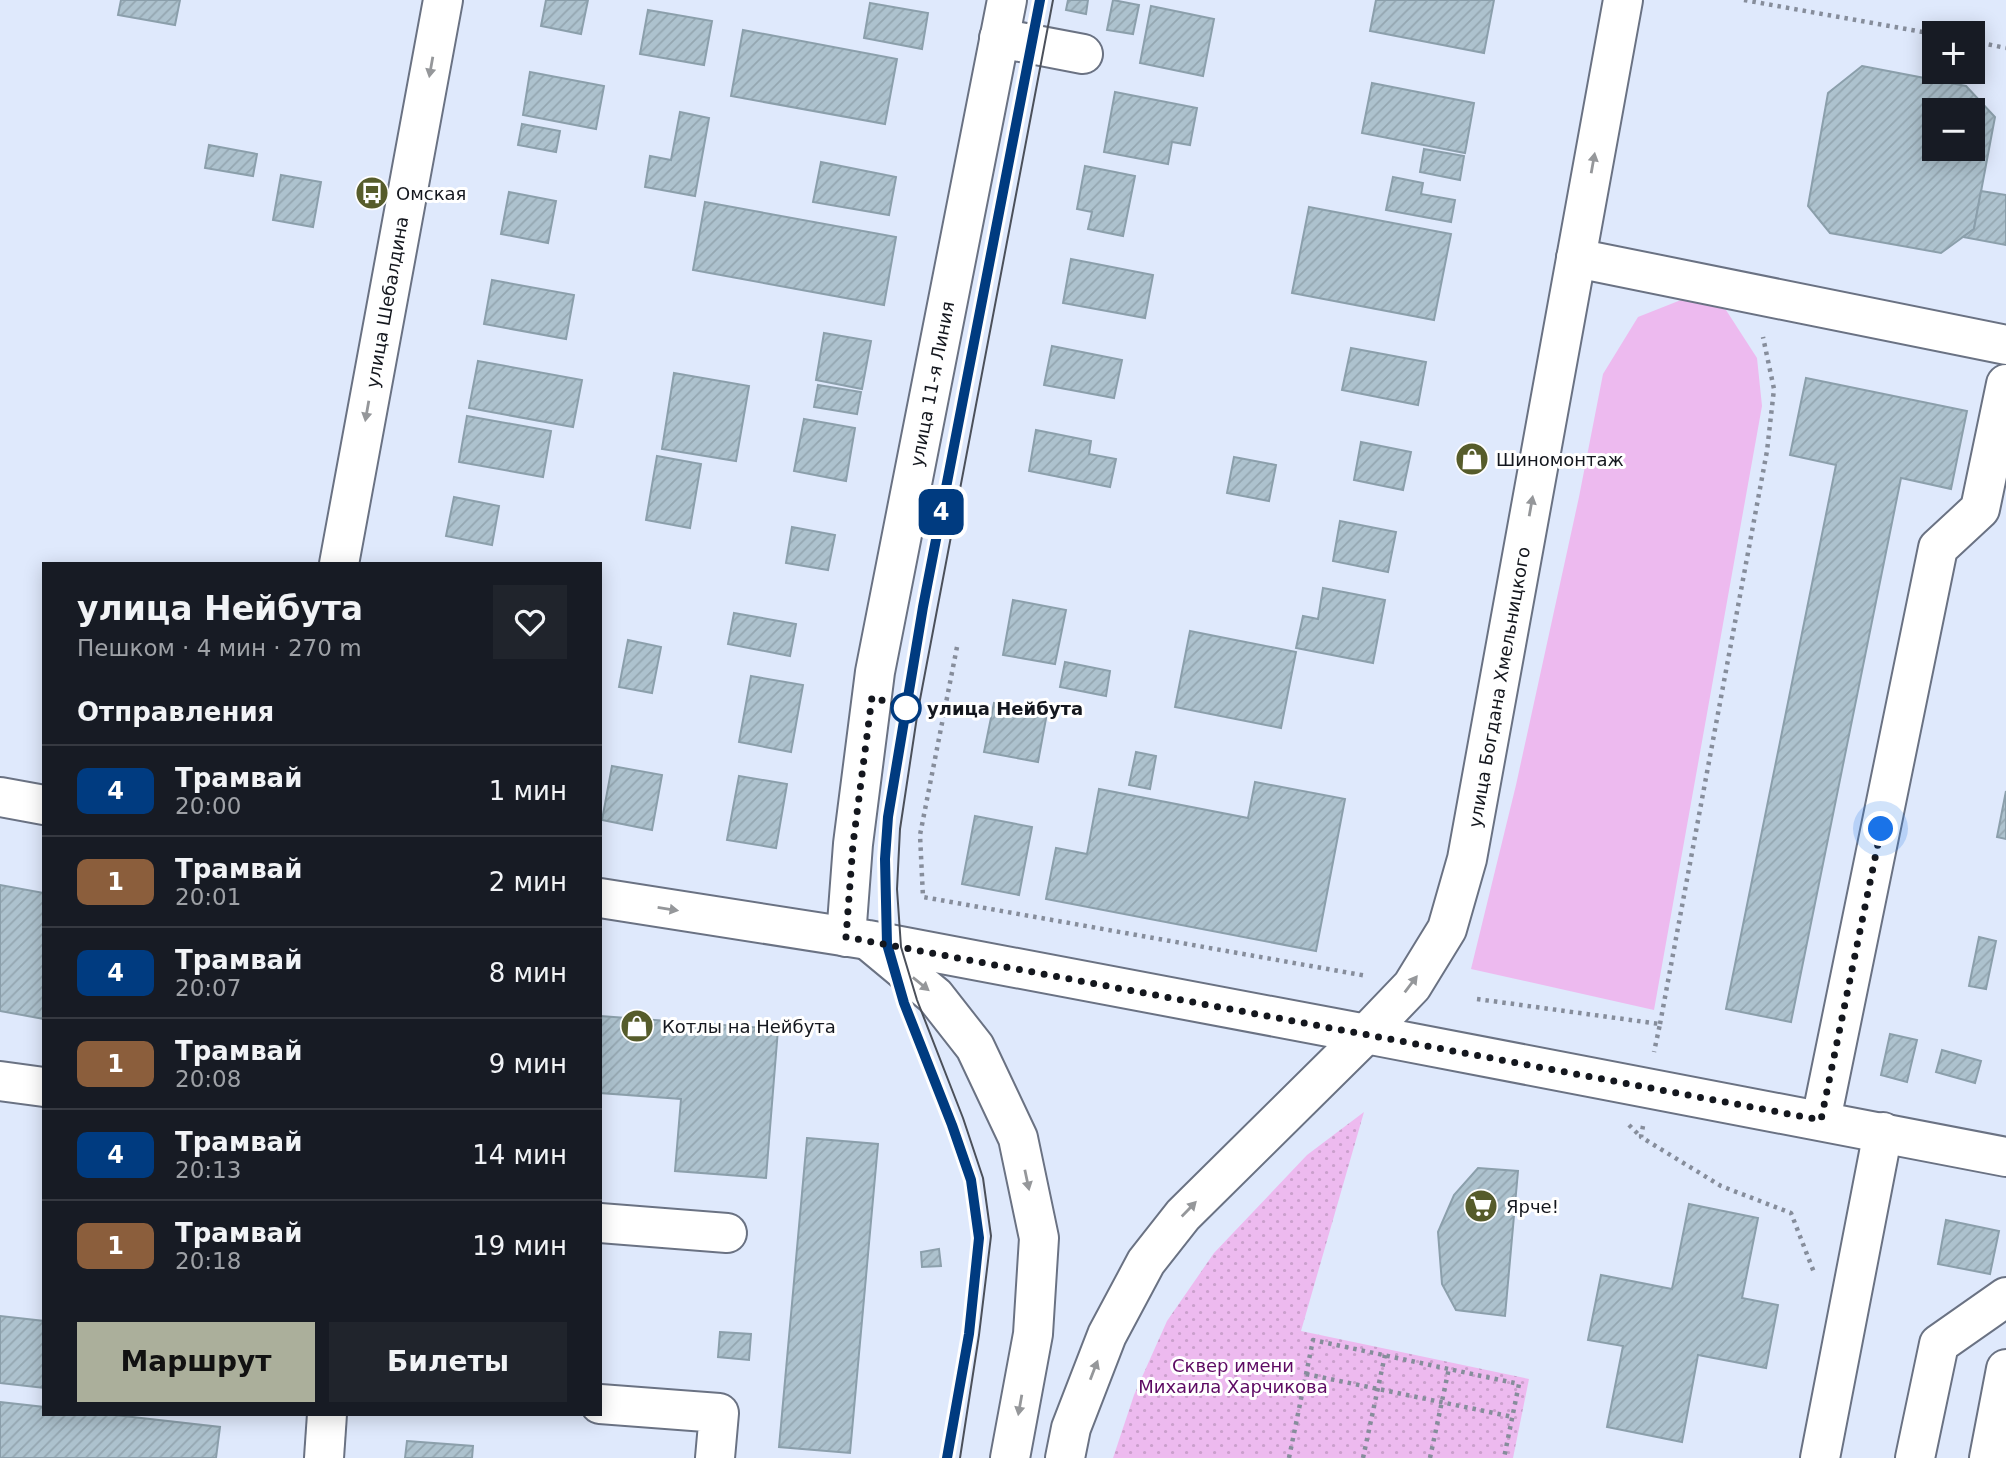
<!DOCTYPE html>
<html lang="ru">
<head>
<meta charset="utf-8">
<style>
	body { margin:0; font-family:"DejaVu Sans",sans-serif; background:#20242c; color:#f1f3f6; height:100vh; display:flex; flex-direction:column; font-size:26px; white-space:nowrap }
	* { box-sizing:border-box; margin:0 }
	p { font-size:23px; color:#9ea1a6 }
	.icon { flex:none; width:38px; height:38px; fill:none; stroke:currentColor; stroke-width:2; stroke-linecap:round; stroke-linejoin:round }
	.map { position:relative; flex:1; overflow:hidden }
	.side { position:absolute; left:42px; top:562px; width:560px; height:854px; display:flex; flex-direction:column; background:#171b24; border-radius:0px; box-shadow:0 4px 18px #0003 }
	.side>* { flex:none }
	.badge { padding:0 14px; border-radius:10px; font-size:24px; line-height:46px }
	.tools { position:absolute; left:1922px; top:21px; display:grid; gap:14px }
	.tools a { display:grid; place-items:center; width:63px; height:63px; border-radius:0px; background:#171b24; box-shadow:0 4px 18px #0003; font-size:35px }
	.you { position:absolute; width:35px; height:35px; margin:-18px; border:5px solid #fff; border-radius:50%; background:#1a73e8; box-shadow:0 0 0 10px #1a73e833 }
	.map>.badge { position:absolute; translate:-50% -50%; box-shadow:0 0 0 4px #fff }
	h2 { padding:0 35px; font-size:26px; line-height:63px }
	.round { display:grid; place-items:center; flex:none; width:74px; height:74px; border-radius:0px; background:#20242c }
	.head { display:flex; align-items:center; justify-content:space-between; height:119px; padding:0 35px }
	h1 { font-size:33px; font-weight:800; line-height:52px }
	.primary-button { display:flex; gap:14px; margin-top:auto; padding:14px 35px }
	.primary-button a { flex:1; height:80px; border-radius:0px; background:#abaf9b; color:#111; font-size:28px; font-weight:800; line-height:80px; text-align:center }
	.primary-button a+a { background:#20242c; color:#f1f3f6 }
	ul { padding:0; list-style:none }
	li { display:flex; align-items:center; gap:21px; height:91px; padding:0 35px; border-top:2px solid #363941 }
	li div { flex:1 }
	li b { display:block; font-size:26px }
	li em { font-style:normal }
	li .badge { min-width:77px; font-weight:700; text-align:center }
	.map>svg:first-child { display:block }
	.grass { fill:#edbaef }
	.park { fill:url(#park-dots) }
	.building { fill:url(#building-hatch); stroke:#8b9fab; stroke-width:2; fill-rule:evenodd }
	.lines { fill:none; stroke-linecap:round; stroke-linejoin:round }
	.minor-casing { stroke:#6a7283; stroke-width:42 }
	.major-casing { stroke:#6a7283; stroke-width:42 }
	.path { stroke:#868d9b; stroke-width:4.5; stroke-dasharray:3.5 5; stroke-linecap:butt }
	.minor { stroke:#fff; stroke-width:38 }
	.major { stroke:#fff; stroke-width:38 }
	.tram { stroke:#4b505a; stroke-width:2 }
	.oneway { fill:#95979a }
	.line-casing { stroke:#fff; stroke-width:16 }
	.line { stroke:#003b80; stroke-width:10 }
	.walk { stroke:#14171e; stroke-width:7; stroke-dasharray:0 12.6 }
	.stop-dot { fill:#fff; stroke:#003b80; stroke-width:3.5 }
	.labels { text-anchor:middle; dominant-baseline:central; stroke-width:6; stroke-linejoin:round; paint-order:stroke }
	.poi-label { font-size:18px; fill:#14171e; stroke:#fff; text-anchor:start }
	.street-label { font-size:18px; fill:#14171e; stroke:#fff }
	.stop-label { font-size:18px; font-weight:bold; fill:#14171e; stroke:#fff; text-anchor:start }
	.park-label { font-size:18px; fill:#5d0a63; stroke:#fff }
</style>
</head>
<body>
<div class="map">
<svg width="2006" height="1458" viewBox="0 0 2006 1458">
	<defs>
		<pattern id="park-dots" width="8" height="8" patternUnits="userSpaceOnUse" patternTransform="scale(1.75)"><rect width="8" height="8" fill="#edbaef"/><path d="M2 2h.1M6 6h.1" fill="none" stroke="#ca9fcc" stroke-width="1.8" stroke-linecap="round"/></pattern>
		<pattern id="building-hatch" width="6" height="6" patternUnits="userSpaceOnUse" patternTransform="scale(1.75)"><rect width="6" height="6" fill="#adc2ce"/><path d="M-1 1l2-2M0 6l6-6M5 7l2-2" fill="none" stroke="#94a6b0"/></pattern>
	</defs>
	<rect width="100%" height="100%" fill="#dfe9fc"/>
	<path class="grass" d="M1686,298l40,12 31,48 5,48 -108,604 -183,-41 45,-184 63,-288 24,-123 35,-57z"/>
	<path class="park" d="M1364,1112l-63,219 228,48 -16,79h-400l21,-63 33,-74 47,-68 93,-98z"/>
	<g class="building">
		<path d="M121,0h59l-5,25 -57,-10z"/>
		<path d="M546,0h42l-7,34 -40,-8z"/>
		<path d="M1068,0h20l-2,14 -20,-4z"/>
		<path d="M1113,0l26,5 -6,29 -26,-4z"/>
		<path d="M1376,0h118l-10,53 -114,-22z"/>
		<path d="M870,3l58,10 -6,36 -58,-11z"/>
		<path d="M1151,6l63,13 -11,57 -63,-13z"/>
		<path d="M648,10l64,11 -8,44 -64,-11z"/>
		<path d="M743,30l154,29 -12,65 -154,-28z"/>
		<path d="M1862,66l104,20 29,31 -21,112 -33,24 -111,-20 -22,-27 20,-113zM1934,110h38v39h-38z"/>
		<path d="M530,72l74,14 -8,43 -73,-14z"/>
		<path d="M1372,83l102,20 -9,50 -103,-20z"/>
		<path d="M1115,92l82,16 -7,37 -18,-3 -4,22 -64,-12z"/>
		<path d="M680,112l29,6 -14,78 -50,-9 5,-31 21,4z"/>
		<path d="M522,124l38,7 -4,21 -38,-7z"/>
		<path d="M209,145l48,9 -4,22 -48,-8z"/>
		<path d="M1424,149l40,7 -4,24 -40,-8z"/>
		<path d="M821,162l75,15 -7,38 -76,-13z"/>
		<path d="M1085,166l50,10 -12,60 -35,-7 4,-17 -15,-3z"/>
		<path d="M281,175l40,7 -8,45 -40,-7z"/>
		<path d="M1393,177l30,6 -2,11 34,6 -4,22 -65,-12z"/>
		<path d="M1981,191l25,4v50l-43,-8 11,-8z"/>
		<path d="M509,192l47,9 -8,42 -47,-9z"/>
		<path d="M705,202l191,35 -12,68 -191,-35z"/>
		<path d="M1309,207l142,27 -17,86 -142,-27z"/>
		<path d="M1071,259l82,16 -8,43 -82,-15z"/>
		<path d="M492,280l82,15 -8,44 -82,-15z"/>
		<path d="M824,333l47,8 -9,48 -46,-9z"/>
		<path d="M1052,346l70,14 -8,38 -70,-13z"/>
		<path d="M1351,348l75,14 -8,43 -76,-15z"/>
		<path d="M478,361l104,19 -9,47 -104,-19z"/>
		<path d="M674,373l75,13 -13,75 -74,-12z"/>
		<path d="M1806,378l161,33 -16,78 -50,-11 -110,544 -65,-13 110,-544 -46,-10z"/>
		<path d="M818,385l43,7 -4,22 -43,-7z"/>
		<path d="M467,416l84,15 -8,46 -84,-15z"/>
		<path d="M804,419l51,9 -9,53 -52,-10z"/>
		<path d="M1036,430l55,11 -2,13 27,5 -6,28 -81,-16z"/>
		<path d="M1361,442l50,10 -8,38 -49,-10z"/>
		<path d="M657,456l44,8 -11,64 -44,-8z"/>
		<path d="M1234,457l42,8 -7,36 -42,-8z"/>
		<path d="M454,497l45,9 -7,39 -46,-9z"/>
		<path d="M1340,521l56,11 -8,40 -55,-11z"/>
		<path d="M792,527l43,8 -7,35 -42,-7z"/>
		<path d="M1323,588l62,12 -12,63 -77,-15 7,-32 15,3z"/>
		<path d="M1013,600l53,10 -11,54 -52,-9z"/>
		<path d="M734,613l62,11 -6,32 -62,-12z"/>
		<path d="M1190,631l106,21 -15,76 -106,-21z"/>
		<path d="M628,640l33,7 -9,46 -33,-6z"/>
		<path d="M1065,662l45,9 -4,25 -46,-9z"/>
		<path d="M751,676l52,9 -12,67 -52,-10z"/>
		<path d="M994,703l53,10 -9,49 -54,-10z"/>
		<path d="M1136,752l20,4 -6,33 -21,-4z"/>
		<path d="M612,766l50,9 -10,55 -50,-10z"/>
		<path d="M739,776l48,8 -11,64 -49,-8z"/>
		<path d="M1255,782l90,17 -29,152 -270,-52 10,-51 31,6 12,-65 149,29z"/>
		<path d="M2006,791v48l-9,-2z"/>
		<path d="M975,816l57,11 -13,68 -57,-11z"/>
		<path d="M0,885l44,8v126l-44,-8z"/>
		<path d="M1979,937l17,4 -10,48 -17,-3z"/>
		<path d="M600,1016l178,13 -12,149 -91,-7 6,-72 -81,-6z"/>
		<path d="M1890,1034l27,6 -10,42 -26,-7z"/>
		<path d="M1942,1050l39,11 -6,22 -39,-11z"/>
		<path d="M807,1138l71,6 -28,309 -71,-6z"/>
		<path d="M1478,1168l40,3 -13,145 -49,-6 -14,-26 -4,-52 16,-37z"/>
		<path d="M1689,1204l69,14 -16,80 36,7 -12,63 -68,-13 -16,87 -75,-15 16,-81 -35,-6 13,-65 71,14z"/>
		<path d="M1946,1220l53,11 -9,43 -52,-10z"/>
		<path d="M939,1249l2,17 -19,1 -1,-15z"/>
		<path d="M0,1316l44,5v67l-44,-5z"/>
		<path d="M720,1332l31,2 -2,26 -31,-3z"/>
		<path d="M0,1402l44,5v7h62l114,13 -4,31h-216z"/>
		<path d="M407,1441l66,5 -1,12h-67z"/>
	</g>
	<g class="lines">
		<defs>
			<g id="minor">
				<path d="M999,38l84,16"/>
				<path d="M1576,258l430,87"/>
				<path d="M0,797l44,8"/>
				<path d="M846,937l7,-93 22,-172 132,-672"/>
				<path d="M1366,1034l640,123"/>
				<path d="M0,1081l44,6"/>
				<path d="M1821,1120l117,-572 42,-39 26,-125"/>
				<path d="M600,1223l127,10"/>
				<path d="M600,1404l119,9 -4,45"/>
				<path d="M324,1458l3,-44"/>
				<path d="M1820,1458l63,-326"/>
				<path d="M1915,1458l24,-114 67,-47"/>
				<path d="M1989,1458l17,-89"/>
			</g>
			<g id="major">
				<path d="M339,564l104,-564"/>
				<path d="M600,898l268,42 498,94"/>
				<path d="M870,942l65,54 40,51 43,91 21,100 -6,96 -23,124"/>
				<path d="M1065,1458l6,-30 36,-93 39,-73 37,-47 183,-181 46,-48 35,-57 20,-70 156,-859"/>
			</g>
		</defs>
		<use href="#minor" class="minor-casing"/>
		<use href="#major" class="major-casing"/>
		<g class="path">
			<path d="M1744,0l190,34"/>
			<path d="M1972,41l34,7"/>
			<path d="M957,647l-37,188 3,62 444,79"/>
			<path d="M1477,999l183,25 -6,28"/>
			<path d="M1660,1024l107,-573 7,-62 -11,-52"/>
			<path d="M1629,1125l12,12"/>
			<path d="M1643,1126l-2,11 80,49 70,27 24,62"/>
			<path d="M1306,1374l207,43"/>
			<path d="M1289,1458l24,-118 206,44 -15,74"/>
			<path d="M1363,1458l22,-103"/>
			<path d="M1430,1458l19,-90"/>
		</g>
		<use href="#minor" class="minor"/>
		<use href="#major" class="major"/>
		<g class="tram">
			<path d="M947,1458l22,-124 10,-96 -8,-58 -19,-55 -48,-122 -17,-59 -2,-85 3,-42 35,-210 117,-607"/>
			<path d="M960,1458l19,-123 12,-99 -8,-58 -20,-60 -46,-118 -16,-53 -4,-58 3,-60 18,-119 135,-710"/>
		</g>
	</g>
	<defs><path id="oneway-solid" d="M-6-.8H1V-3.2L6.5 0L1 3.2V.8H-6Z" transform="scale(1.75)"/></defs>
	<g class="oneway">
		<use href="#oneway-solid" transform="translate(431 67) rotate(100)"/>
		<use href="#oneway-solid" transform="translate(1593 163) rotate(-80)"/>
		<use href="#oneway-solid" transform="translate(367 411) rotate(100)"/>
		<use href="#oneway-solid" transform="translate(1531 506) rotate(-80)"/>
		<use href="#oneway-solid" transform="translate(668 909) rotate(9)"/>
		<use href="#oneway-solid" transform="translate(921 984) rotate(39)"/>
		<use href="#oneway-solid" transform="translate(1411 984) rotate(-53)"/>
		<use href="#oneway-solid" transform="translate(1027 1180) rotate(78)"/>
		<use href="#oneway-solid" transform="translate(1189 1209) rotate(-46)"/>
		<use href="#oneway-solid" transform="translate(1094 1370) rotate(-69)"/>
		<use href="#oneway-solid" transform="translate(1020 1405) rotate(100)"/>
	</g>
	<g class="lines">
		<defs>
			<path id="line" d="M947,1458l22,-124 10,-96 -8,-58 -19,-55 -48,-122 -17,-59 -2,-85 3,-42 35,-210 117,-607"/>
		</defs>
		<use href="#line" class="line-casing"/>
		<use href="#line" class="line"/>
		<path class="walk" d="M906,708l-34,-11 -19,147 -7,93 975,183 60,-291"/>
	</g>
	<defs>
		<symbol id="bus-disc" viewBox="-11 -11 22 22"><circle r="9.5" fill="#565c2b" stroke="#fff"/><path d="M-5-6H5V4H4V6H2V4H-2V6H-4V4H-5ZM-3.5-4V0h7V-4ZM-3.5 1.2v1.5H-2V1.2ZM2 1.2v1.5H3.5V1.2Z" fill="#fff"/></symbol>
		<symbol id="shop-disc" viewBox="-11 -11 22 22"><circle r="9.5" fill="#565c2b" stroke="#fff"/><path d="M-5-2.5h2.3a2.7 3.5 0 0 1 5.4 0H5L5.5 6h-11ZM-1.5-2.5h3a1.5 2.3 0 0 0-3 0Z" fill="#fff"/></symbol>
		<symbol id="supermarket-disc" viewBox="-11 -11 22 22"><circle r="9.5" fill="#565c2b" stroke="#fff"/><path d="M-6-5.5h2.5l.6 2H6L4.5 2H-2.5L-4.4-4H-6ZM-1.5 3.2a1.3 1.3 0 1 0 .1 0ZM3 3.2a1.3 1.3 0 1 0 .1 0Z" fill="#fff"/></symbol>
	</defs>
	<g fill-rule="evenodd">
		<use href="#bus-disc" x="353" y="174" width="38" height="38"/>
		<use href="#shop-disc" x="1453" y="440" width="38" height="38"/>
		<use href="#shop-disc" x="618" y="1007" width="38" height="38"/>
		<use href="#supermarket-disc" x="1462" y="1187" width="38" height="38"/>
	</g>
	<circle class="stop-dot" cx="906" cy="708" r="14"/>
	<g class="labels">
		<g class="poi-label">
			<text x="396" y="193">Омская</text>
			<text x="1496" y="459">Шиномонтаж</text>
			<text x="662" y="1026">Котлы на Нейбута</text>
			<text x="1506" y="1206">Ярче!</text>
		</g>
		<g class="street-label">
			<text transform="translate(387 302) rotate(-80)">улица Шебалдина</text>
			<text transform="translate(932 384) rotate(-79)">улица 11-я Линия</text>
			<text transform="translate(1499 687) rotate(-80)">улица Богдана Хмельницкого</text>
		</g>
		<g class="stop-label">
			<text x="927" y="708">улица Нейбута</text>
		</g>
		<g class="park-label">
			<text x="1233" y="1365">Сквер имени<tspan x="1233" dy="21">Михаила Харчикова</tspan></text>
		</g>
	</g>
</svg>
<div class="tools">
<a>+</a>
<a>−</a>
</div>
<div class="you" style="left:1881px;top:829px"></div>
<b class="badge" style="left:941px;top:512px;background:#003b80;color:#fff">4</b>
<section class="side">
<div class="head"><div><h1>улица Нейбута</h1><p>Пешком · 4 мин · 270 m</p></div><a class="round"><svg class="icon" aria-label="heart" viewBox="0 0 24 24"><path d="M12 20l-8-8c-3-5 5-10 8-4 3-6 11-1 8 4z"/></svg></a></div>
<h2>Отправления</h2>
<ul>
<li><span class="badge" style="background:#003b80;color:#fff">4</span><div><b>Трамвай</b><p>20:00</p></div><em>1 мин</em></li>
<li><span class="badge" style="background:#8b5e3c;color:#fff">1</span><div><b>Трамвай</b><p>20:01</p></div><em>2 мин</em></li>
<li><span class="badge" style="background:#003b80;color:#fff">4</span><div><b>Трамвай</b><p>20:07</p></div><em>8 мин</em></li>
<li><span class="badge" style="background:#8b5e3c;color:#fff">1</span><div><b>Трамвай</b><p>20:08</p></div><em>9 мин</em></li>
<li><span class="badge" style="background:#003b80;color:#fff">4</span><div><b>Трамвай</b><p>20:13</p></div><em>14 мин</em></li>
<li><span class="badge" style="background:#8b5e3c;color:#fff">1</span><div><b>Трамвай</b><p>20:18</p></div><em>19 мин</em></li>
</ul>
<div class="primary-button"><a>Маршрут</a><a>Билеты</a></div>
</section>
</div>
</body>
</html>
